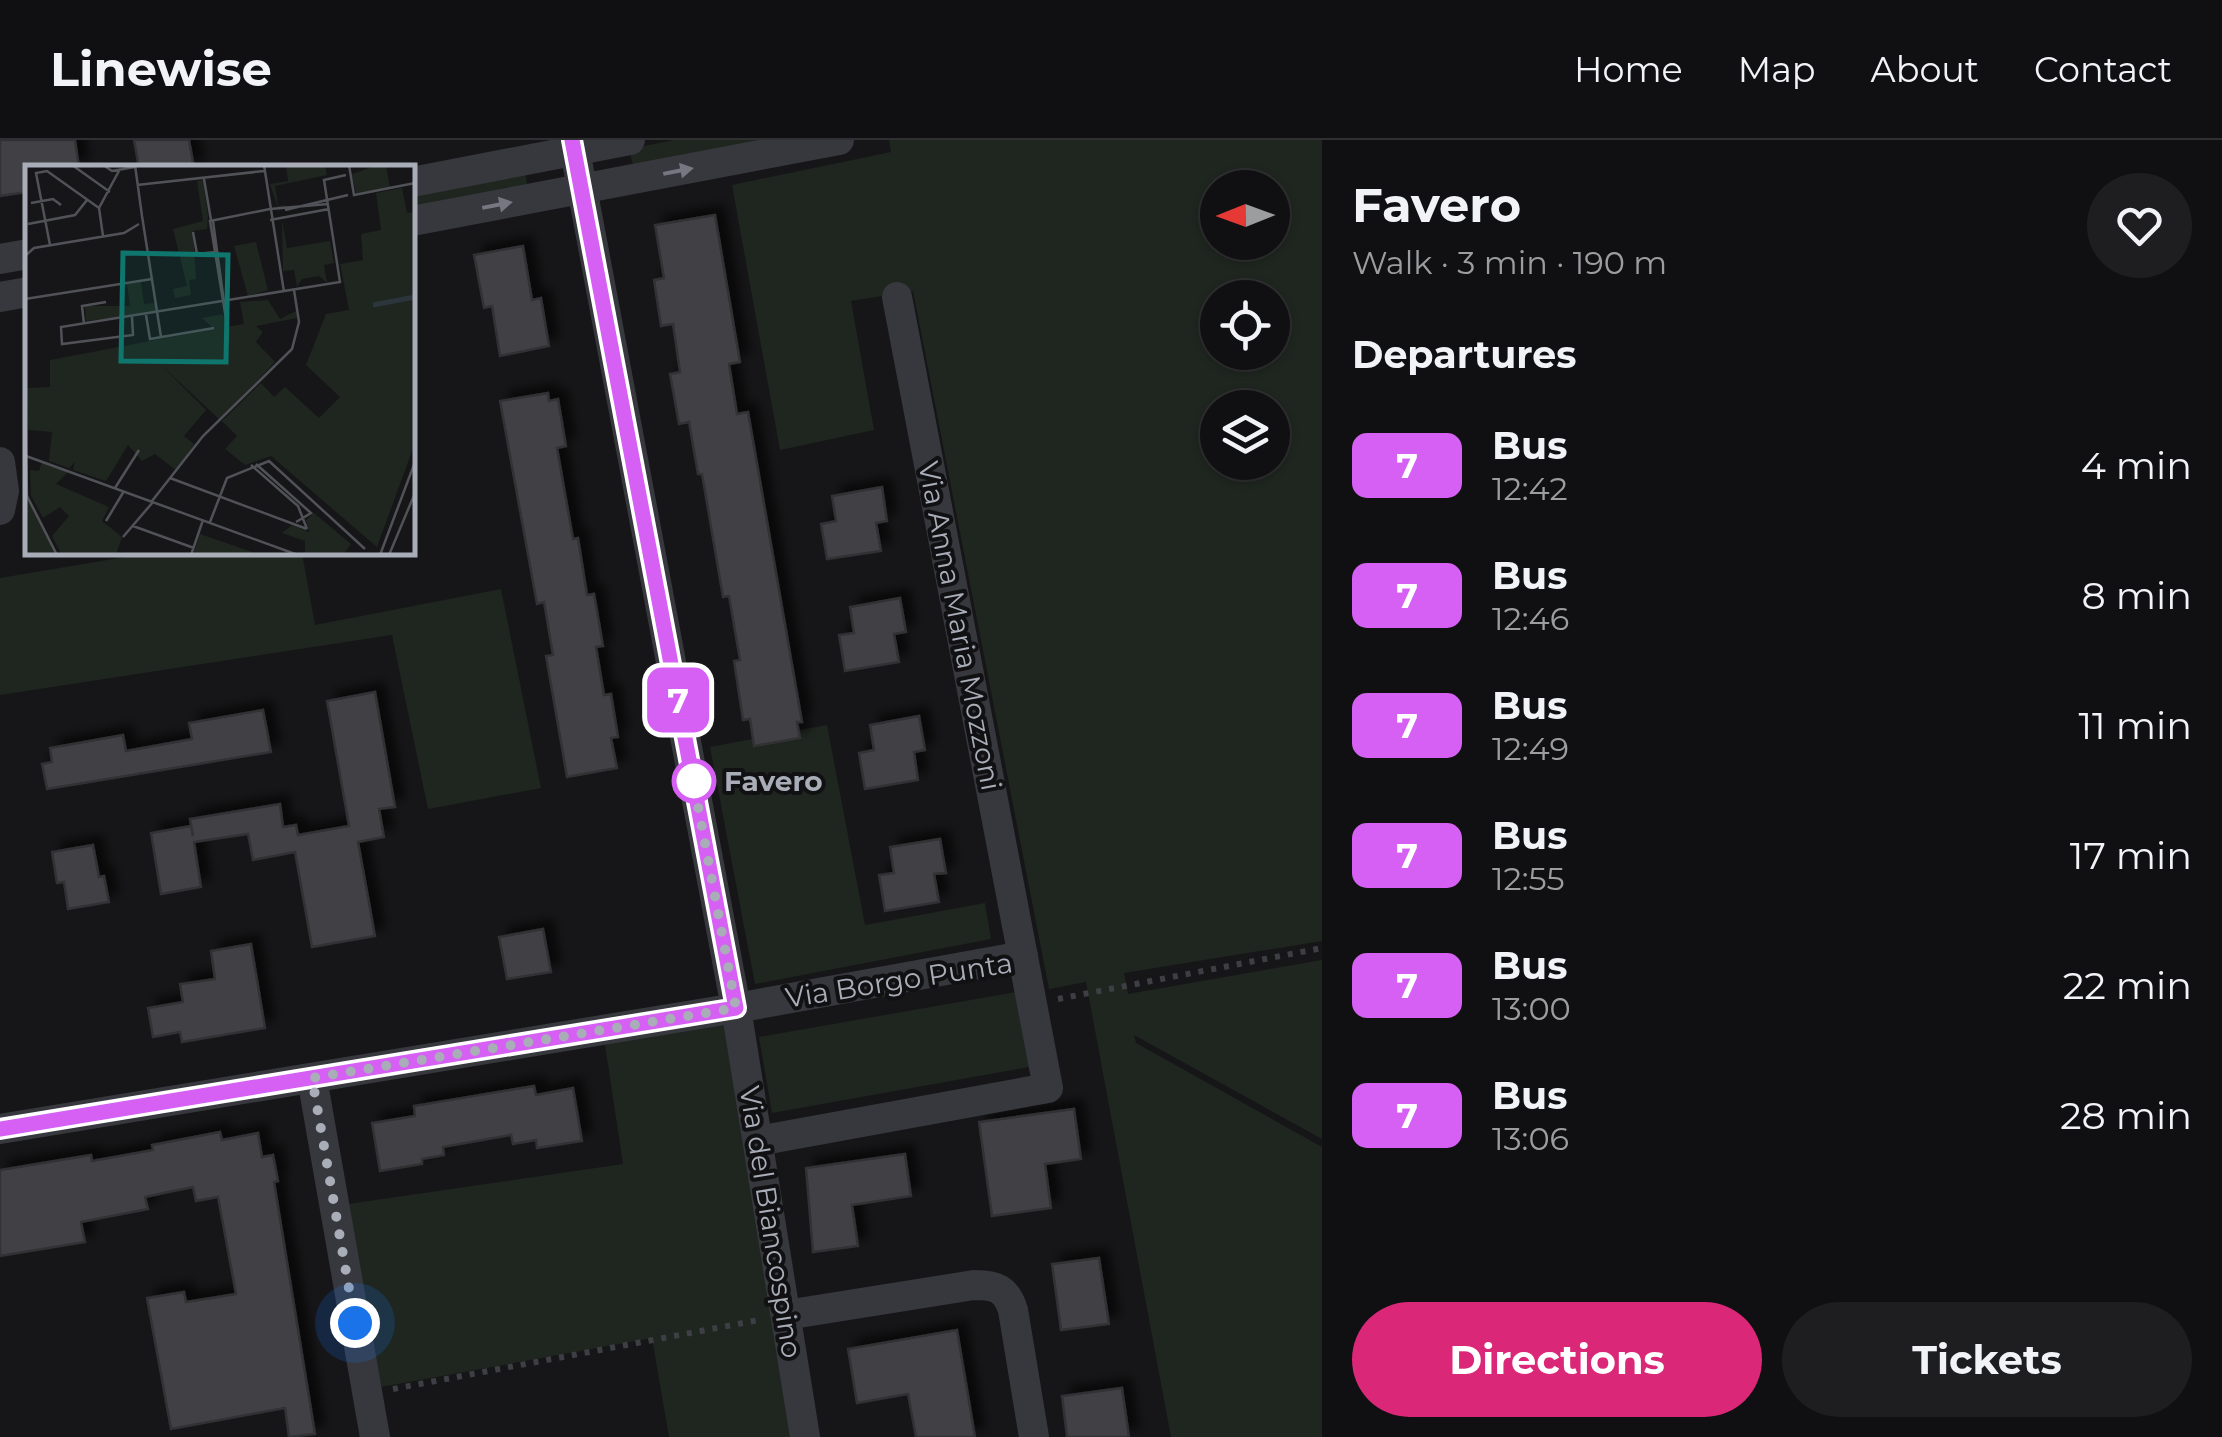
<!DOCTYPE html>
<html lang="en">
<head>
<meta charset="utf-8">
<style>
	body { margin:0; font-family:Montserrat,sans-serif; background:#1e1e20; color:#f1f3f6; height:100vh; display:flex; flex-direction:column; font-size:38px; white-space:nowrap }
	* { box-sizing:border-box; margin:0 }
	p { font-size:32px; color:#9c9d9f }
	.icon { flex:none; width:55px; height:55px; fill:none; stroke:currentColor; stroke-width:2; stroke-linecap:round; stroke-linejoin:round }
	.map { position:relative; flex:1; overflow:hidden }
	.sheet { display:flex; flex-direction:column; background:#101012; width:900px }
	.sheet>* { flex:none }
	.badge { padding:0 20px; border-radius:15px; font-size:35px; line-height:65px }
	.needle { width:65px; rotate:269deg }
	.controls { position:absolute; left:1200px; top:30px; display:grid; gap:20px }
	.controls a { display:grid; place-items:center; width:90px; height:90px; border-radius:50%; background:#101012; box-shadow:0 2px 8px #0004,0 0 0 2px #303032; font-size:50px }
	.you { position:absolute; width:50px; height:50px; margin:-25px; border:8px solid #fff; border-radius:50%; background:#1a73e8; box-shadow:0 0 0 15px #1a73e833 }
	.map>.badge { position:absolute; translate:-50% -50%; box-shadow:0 0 0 5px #fff }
	h2 { padding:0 30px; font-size:38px; line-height:90px }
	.round { display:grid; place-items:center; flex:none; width:105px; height:105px; border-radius:52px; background:#1e1e20 }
	.overview { display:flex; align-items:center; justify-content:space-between; height:170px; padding:0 30px }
	h1 { font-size:48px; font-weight:700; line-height:75px }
	.primary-button { display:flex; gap:20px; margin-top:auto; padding:20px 30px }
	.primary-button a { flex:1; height:115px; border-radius:60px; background:#db2777; color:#fff; font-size:40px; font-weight:700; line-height:115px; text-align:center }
	.primary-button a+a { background:#1e1e20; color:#f1f3f6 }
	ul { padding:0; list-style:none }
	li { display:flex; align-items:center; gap:30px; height:130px; padding:0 30px }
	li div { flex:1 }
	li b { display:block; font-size:38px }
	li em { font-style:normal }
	li .badge { min-width:110px; font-weight:700; text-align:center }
	header { display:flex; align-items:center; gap:60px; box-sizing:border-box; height:140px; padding:0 50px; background:#101012; border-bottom:2px solid #303032 }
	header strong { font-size:48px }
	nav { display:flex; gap:55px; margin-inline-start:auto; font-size:35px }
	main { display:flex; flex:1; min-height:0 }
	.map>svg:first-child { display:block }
	.green { fill:#1e261f; fill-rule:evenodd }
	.building { fill:#404145; stroke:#303034; stroke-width:2.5; filter:url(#shadow) }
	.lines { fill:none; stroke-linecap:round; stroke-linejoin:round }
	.path { stroke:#3d3f44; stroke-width:6; stroke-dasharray:5 8; stroke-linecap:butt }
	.minor { stroke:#37383d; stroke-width:30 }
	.oneway { fill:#757881 }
	.line-casing { stroke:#fff; stroke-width:22 }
	.line { stroke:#d65ff4; stroke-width:15 }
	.walk { stroke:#a8adb8; stroke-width:10; stroke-dasharray:0 18 }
	.stop-dot { fill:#fff; stroke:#d65ff4; stroke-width:5 }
	.labels { text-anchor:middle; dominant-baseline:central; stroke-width:8; stroke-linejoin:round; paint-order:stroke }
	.street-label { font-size:28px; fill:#a8adb8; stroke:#111113 }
	.stop-label { font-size:28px; font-weight:bold; fill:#a8adb8; stroke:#111113; text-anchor:start }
	.inset-river { fill:none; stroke:#2c353c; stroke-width:5 }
	.inset-road { fill:none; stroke:#505258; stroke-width:2.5 }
	.view { fill:#0f766e; fill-opacity:0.15; stroke:#0f766e; stroke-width:5 }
	.inset-edge { fill:none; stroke:#a8adb8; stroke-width:5 }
</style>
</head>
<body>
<header>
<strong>Linewise</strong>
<nav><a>Home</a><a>Map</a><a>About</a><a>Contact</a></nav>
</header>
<main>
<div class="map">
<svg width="1322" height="1297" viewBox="0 0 1322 1297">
	<defs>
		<filter id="shadow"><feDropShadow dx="9" dy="-9" stdDeviation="5" flood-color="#0009"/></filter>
	</defs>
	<rect width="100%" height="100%" fill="#161618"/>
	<g class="green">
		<path d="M674,0h102l-142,29 -5,-20z"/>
		<path d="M889,0h433v801l-198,32 4,21 194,-34v179l-188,-104 2,8 186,104v290h-151l-85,-455 -37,7 -136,-698 -62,10 23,129 -94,20 -48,-265 159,-33zM1218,48h54v54h-54zM1218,158h54v54h-54zM1218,268h54v54h-54z"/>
		<path d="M525,32l4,21 -116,21v-21z"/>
		<path d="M155,412l147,1 13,72 186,-36 40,199 -113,21 -36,-174 -392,60v-117z"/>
		<path d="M827,585l38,200 120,-22 6,36 -236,45 -45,-237z"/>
		<path d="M1016,852l13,75 -257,46 -13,-76z"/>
		<path d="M723,880l67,417h-121l-17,-99 -271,49 -33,-183 275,-40 -19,-126z"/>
	</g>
	<g class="building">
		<path d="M0,0h75l4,28h-51v24l-28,4z"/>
		<path d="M134,0h55l5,28h-55z"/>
		<path d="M715,75l25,147 -11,2 8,50 11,-2 54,310h-5l3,16 -46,8 -4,-27 -7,1 -9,-59 6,-1 -11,-64 -6,1 -21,-123h-4l-9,-52 -10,2 -9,-50 10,-2 -7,-48 -12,2 -7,-46 10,-2 -9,-53z"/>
		<path d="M523,106l9,54 9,-2 8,48 -49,10 -8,-50 -8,2 -10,-53z"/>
		<path d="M548,253l1,8 9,-2 8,47 -9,2 16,91 5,-1 9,57 7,-1 9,52 -7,1 8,48 7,-1 7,43 -7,1 6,30 -50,9 -21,-121 7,-1 -9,-53 -7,2 -37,-203z"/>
		<path d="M882,347l5,34 -11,2 5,28 -54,8 -6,-35 15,-3 -4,-25z"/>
		<path d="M900,458l6,34 -12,2 5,28 -54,9 -6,-36 15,-2 -4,-26z"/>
		<path d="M375,552l20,115 -16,2 5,28 -26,5 17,94 -63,11 -17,-95 -42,8 -5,-26 -54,8 7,45 -40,7 -10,-61 40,-7 2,10 -3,-17 90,-15 3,23 13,-2 2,10 51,-9 -22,-125z"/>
		<path d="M263,570l8,42 -224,37 -5,-25 10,-2 -2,-14 73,-13 3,16 66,-12 -3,-16z"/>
		<path d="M919,576l6,34 -11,2 4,28 -53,9 -6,-36 15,-3 -4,-25z"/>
		<path d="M940,699l6,34 -12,1 5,28 -54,9 -6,-36 15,-2 -4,-26z"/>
		<path d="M93,705l6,32 5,-1 5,26 -41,7 -4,-27 -7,1 -5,-31z"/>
		<path d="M543,789l8,43 -44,7 -8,-42z"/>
		<path d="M251,804l14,84 -83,14 -2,-10 -27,5 -5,-29 35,-6 -3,-18 35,-5 -4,-28z"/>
		<path d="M534,946l2,9 37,-7 9,53 -45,7 -1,-8 -23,4 -2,-9 -68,12 1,8 -22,4v5l-42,7 -8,-48 43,-7 -1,-10z"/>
		<path d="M1074,969l7,50 -36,5 6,44 -59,8 -13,-94z"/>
		<path d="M220,992l2,8 36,-7 4,24 11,-2 5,26 -4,1 41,252 -26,3 -4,-29 -114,21 -24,-131 37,-6 2,10 50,-8 -18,-97 -22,4 -3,-14 -48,10 3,12 -67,13 4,20 -85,14v-86l91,-15 1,6 61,-11 -1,-5z"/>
		<path d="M905,1014l6,42 -59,9 6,41 -45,6 -7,-84z"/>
		<path d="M1099,1118l10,66 -48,6 -9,-66z"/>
		<path d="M957,1190l18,107h-59l-8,-43 -51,9 -9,-54z"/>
		<path d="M1122,1248l7,49h-62l-5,-41z"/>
	</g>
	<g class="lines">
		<g class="path">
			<path d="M1058,859l264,-51"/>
			<path d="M393,1249l366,-69"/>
		</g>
		<g class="minor">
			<path d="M573,0l163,868 69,429"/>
			<path d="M412,42l218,-42"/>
			<path d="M412,81l427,-81"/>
			<path d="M0,119l28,-5"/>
			<path d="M0,157l28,-5"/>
			<path d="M0,322l4,29 -4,19"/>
			<path d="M312,938l63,359"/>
			<path d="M0,989l736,-121 287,-52"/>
			<path d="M758,1001l290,-53 -151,-791"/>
			<path d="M786,1175l188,-30c21,0 32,3 39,25l21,127"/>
		</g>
	</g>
	<defs><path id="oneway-solid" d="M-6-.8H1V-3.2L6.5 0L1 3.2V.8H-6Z" transform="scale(2.5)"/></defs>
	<g class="oneway">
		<use href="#oneway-solid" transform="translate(678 31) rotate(-11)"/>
		<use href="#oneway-solid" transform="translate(497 65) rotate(-11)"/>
	</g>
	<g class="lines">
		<defs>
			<path id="line" d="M0,989l736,-121 -164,-868"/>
		</defs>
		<use href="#line" class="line-casing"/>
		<use href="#line" class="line"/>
		<path class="walk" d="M355,1183l-43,-245 424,-70 -44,-234 2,7"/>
	</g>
	<circle class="stop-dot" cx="694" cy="641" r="20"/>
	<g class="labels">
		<g class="street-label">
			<text transform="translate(960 486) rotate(79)">Via Anna Maria Mozzoni</text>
			<text transform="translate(899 840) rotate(-9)">Via Borgo Punta</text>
			<text transform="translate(771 1082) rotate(81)">Via del Biancospino</text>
		</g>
		<g class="stop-label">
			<text x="724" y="641">Favero</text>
		</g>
	</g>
	<g transform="translate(25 25)">
		<rect width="390" height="390" fill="#161618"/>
		<path d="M261,0h39l2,10 -52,11 3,20 8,-1 -7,6 -9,-27 18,-3zM353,0h8l4,23 -34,5 -4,-19zM178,15l5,36 -1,13 -14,2 3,48 -7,1 2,15 -16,3 -2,-9 14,-3 -14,-57 30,-8 -6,-40zM377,23l5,25 8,-1v231l-38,104 -106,-91 -26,9 -20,-16 12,-13 -15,-15 39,-38 13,14 11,-10 34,31 21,-21 -34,-32 20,-51 23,-4 -9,-46 23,-4 -2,-26 20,-4 -5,-37zM257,55l5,28 43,-7 4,22 -10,2 3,18 -8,-7 -17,3 -5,8 -3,-17 -11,1zM231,77l12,48 -20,6 -14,-50zM116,117l3,22 11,-1 1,10 -70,8 -1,-15h45l-3,-22zM243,135l12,19 16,-8 1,7 -41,8 7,6 -7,10 19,20 -55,58 -59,-55 45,45 -22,26 10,8 -17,27 -22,-17 -13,7 -14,-16 -22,36 -33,-11 2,-8 -6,6 -20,-7 3,-29 -24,-2 -1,-42 23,-1v-27l164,-31 -12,-11 21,-4 3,13 18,-3 -4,-22zM17,297l26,10 -12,12 53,23 -7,14 20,16 -6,18 -55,-1 -9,-18 17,-20 -9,-9 -17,11 -12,-22 -1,-26 9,1zM0,323l31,67h-31zM289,348l37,31 -8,11 -38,-1v-13l-23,-8 10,-8 17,7 -3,-12zM175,369l55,19 -62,2z" fill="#1e261f"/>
		<path class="inset-river" d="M348,140l42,-8"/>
		<path class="inset-road" d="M47,0l38,27M78,0l9,6 23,-4M110,0l7,51M239,0l20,127M324,0l5,30 61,-12M179,14l7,41M112,20l127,-14M6,38l22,-4 8,6M260,45l63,-15M117,51l19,121M245,55l59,-11M188,56l14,104 -17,-104 60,-12 58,-5M3,59l47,-9 12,-15M168,67l4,22 18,-2M78,71l-4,-28 21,-39M25,80l-14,-72 11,-2 52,37M0,91l9,-8 90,-15 15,-9M0,134l127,-20M121,150l4,24 64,-11M107,152l1,18 -71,9 -1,-17 279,-45 -16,-102 22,-5M59,159l-2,-18 24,-4M0,237l2,94 30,59M1,291l272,99M231,299l55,49 -15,9M226,300l47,41 9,23M145,313l137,51M90,323l24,-38M127,336l51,-65 89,-87 7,-27 -5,-32M81,356l18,-30M185,357l17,-44 42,-17 96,88M108,361l61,22M98,372l30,-35M166,390l12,-35M355,390l35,-93M364,390l26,-62"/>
		<path class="view" d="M98,88l105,2 -2,107 -105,-1z"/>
		<rect width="390" height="390" class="inset-edge"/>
	</g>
</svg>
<div class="controls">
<a><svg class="needle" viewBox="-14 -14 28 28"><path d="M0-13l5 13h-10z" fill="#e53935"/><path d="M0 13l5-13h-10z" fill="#9c9d9f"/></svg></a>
<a><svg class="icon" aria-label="locate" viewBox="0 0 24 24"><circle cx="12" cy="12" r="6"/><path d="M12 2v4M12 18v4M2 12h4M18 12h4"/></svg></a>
<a><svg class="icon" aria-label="layers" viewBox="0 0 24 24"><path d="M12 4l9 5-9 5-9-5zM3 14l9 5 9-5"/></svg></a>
</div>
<div class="you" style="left:355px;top:1183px"></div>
<b class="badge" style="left:678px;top:560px;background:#d65ff4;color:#fff">7</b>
</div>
<section class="sheet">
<div class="overview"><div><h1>Favero</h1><p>Walk · 3 min · 190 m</p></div><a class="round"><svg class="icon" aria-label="heart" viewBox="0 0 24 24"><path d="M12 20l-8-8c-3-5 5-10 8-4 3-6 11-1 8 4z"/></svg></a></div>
<h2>Departures</h2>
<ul>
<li><span class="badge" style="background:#d65ff4;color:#fff">7</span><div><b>Bus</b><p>12:42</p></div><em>4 min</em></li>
<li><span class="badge" style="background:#d65ff4;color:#fff">7</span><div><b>Bus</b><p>12:46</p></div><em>8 min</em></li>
<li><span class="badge" style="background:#d65ff4;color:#fff">7</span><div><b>Bus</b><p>12:49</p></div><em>11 min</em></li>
<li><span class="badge" style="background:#d65ff4;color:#fff">7</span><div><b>Bus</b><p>12:55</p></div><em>17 min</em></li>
<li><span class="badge" style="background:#d65ff4;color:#fff">7</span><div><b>Bus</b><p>13:00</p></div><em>22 min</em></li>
<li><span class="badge" style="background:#d65ff4;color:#fff">7</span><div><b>Bus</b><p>13:06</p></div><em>28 min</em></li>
</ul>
<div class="primary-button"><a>Directions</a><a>Tickets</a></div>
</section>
</main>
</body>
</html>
